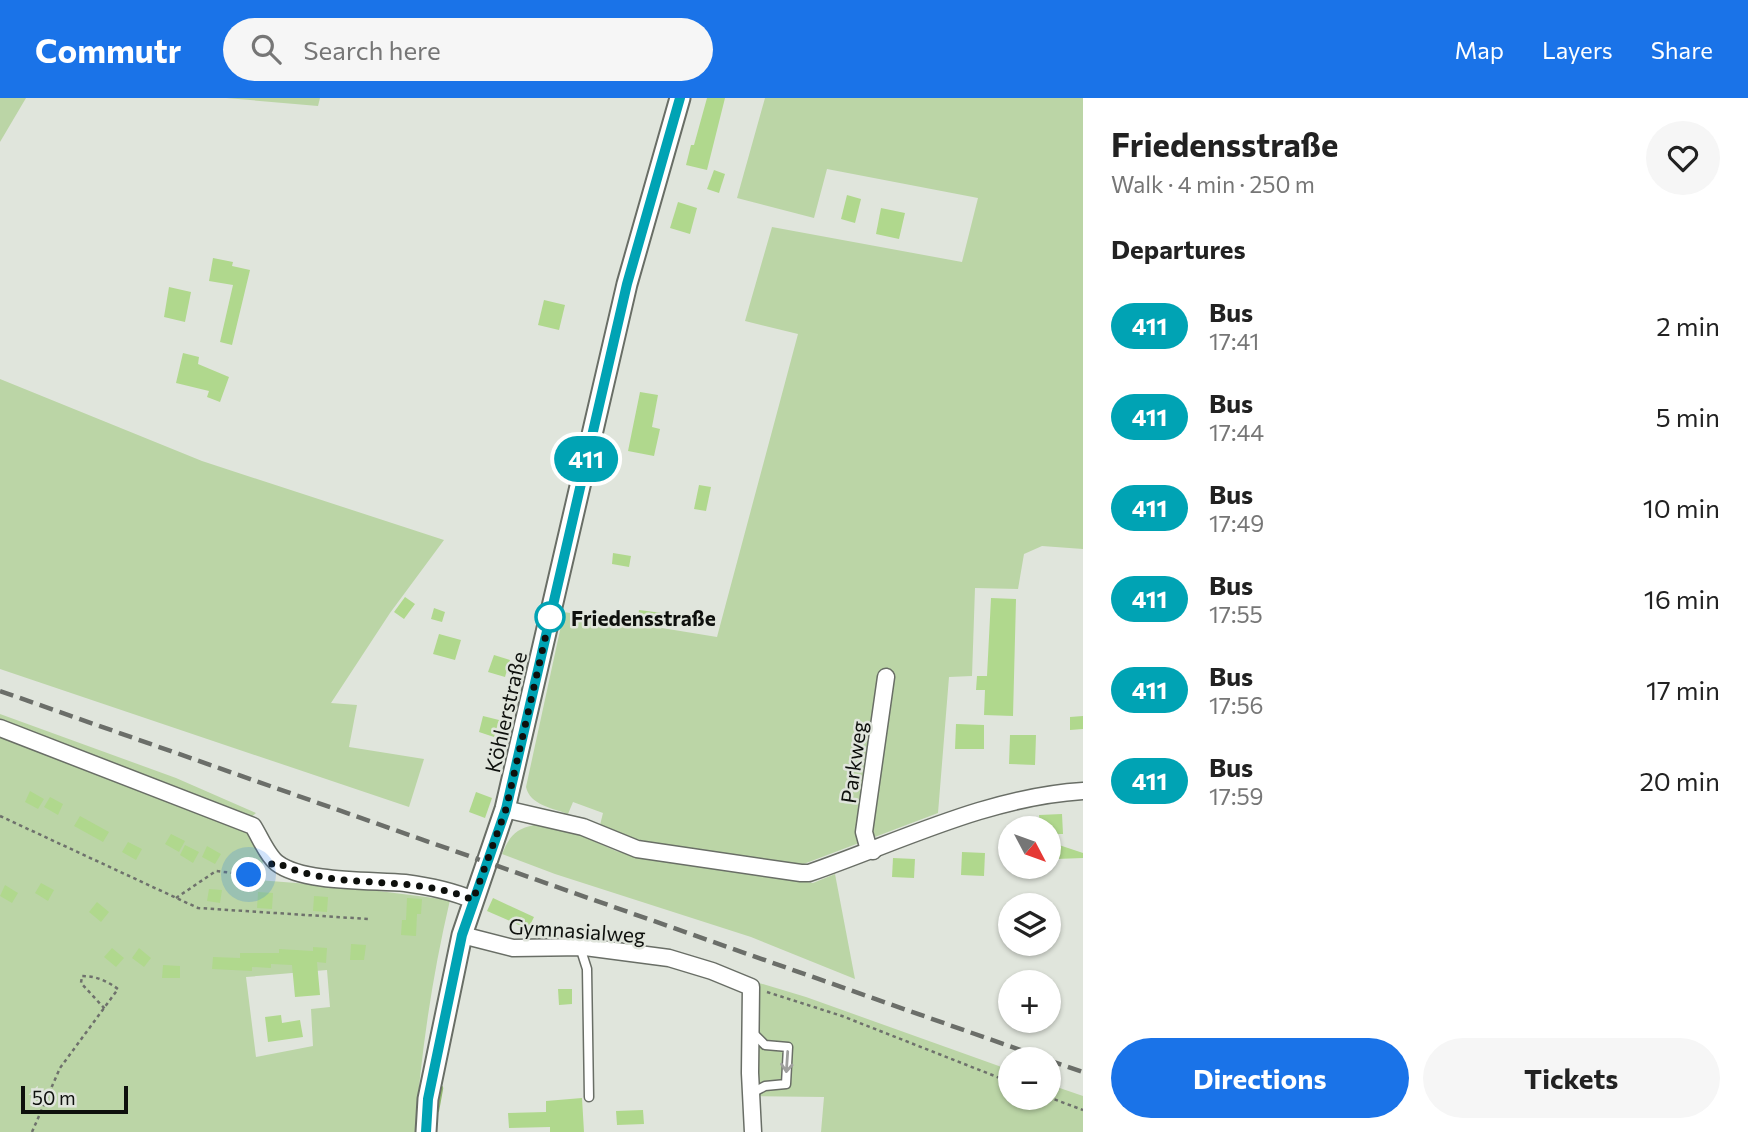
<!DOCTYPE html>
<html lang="en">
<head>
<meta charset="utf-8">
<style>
	body { margin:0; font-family:Commissioner,sans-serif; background:#f6f6f6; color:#222; height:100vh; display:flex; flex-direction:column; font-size:26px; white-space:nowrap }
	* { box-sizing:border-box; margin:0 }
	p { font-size:23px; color:#767676 }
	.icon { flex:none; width:38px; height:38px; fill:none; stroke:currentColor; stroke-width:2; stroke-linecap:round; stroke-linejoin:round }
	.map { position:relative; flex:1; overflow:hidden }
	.panel { display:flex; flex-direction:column; background:#fff; width:665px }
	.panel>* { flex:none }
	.badge { padding:0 14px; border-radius:23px; font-size:24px; line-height:46px }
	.needle { width:46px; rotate:131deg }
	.controls { position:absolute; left:998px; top:718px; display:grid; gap:14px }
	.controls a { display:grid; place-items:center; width:63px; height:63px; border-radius:50%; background:#fff; box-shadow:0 2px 5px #0004; font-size:35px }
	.scale { position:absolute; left:21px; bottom:18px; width:107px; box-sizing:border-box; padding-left:7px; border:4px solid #0e100d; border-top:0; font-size:19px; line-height:24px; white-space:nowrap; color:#0e100d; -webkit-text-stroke:5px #e0e5dc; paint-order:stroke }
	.you { position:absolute; width:35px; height:35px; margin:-18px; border:5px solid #fff; border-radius:50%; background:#1a73e8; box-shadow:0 0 0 10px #1a73e833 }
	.map>.badge { position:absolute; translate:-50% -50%; box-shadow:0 0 0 4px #fff }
	h2 { padding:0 28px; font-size:26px; line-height:63px }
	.round { display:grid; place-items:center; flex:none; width:74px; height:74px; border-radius:37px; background:#f6f6f6 }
	.summary { display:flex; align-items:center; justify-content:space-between; height:119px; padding:0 28px }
	h1 { font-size:33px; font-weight:700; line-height:52px }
	.cta { display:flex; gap:14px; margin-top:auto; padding:14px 28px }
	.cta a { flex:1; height:80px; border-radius:42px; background:#1a73e8; color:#fff; font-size:28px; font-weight:700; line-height:80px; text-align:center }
	.cta a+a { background:#f6f6f6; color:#222 }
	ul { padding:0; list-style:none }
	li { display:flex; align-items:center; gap:21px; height:91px; padding:0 28px }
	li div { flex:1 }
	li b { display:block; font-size:26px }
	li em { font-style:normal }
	li .badge { min-width:77px; font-weight:700; text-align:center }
	header { display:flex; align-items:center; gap:42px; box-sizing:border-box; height:98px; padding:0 35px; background:#1a73e8; color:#fff }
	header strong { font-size:33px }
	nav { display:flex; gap:38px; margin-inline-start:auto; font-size:24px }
	.search { width:490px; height:63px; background:#f6f6f6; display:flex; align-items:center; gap:18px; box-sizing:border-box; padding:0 24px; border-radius:38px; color:#767676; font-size:26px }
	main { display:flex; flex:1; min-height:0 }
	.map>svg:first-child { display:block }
	.green { fill:#bbd5a6; fill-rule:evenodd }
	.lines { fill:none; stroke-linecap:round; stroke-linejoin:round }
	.stream { stroke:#91b76e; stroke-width:4.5 }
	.building { fill:#b0d88d }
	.service-casing { stroke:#696e66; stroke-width:11 }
	.minor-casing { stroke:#696e66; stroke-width:19 }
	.tertiary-casing { stroke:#696e66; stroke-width:23 }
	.path { stroke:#6e716c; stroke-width:2.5; stroke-dasharray:3.5 3.5; stroke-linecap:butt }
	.service { stroke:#fff; stroke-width:8 }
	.minor { stroke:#fff; stroke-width:16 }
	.tertiary { stroke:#fff; stroke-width:19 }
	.rail { stroke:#6b6e69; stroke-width:4.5; stroke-dasharray:14 7; stroke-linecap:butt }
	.oneway { stroke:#9f9f9e }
	.line-casing { stroke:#fff; stroke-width:16 }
	.line { stroke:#00a3b4; stroke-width:10 }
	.walk { stroke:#0e100d; stroke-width:7; stroke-dasharray:0 12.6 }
	.stop-dot { fill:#fff; stroke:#00a3b4; stroke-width:3.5 }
	.labels { text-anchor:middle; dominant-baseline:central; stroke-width:5; stroke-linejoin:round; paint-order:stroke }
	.stop-label { font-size:21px; font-weight:bold; fill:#0e100d; stroke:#e0e5dc; text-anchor:start }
	.street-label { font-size:21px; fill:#0e100d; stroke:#e0e5dc }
</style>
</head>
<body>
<header>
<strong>Commutr</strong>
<div class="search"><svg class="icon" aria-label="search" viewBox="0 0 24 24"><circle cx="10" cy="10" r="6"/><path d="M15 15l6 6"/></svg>Search here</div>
<nav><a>Map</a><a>Layers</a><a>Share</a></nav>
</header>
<main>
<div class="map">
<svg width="1083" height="1034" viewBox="0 0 1083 1034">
	<rect width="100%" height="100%" fill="#e0e5dc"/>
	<g class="green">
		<path d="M0,0h26l-26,44z"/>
		<path d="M226,0h94l-2,8z"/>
		<path d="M765,0h318v451l-41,-3 -18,8 -6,35 -43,-1 -3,88 -23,1 -11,136 -137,52 -119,-17 -52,-10 -30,-13 3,-12 -30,-11 -5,12c-16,-6 -38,-9 -42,-27l38,-175 153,25 81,-303 -53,-13 27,-94 190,35 16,-64 -151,-29 -13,49 -77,-20z"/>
		<path d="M0,281l202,82 242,79 -54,73 -59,90 26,2 -8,42 75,12 -15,48 -409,-138z"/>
		<path d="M0,616l176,64 80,35 -15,13 24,28 -7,26 89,7 103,13c-18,77 -29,153 -35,232h-415zM327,872l3,37 -19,2 2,37 -57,11 -10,-80z"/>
		<path d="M534,727l41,8 41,18 33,9 35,2 129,21 22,-9 20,105 -104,-42 -196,-63 -53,-20c7,-17 13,-25 32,-29z"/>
		<path d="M746,881l60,18 204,73v27h38v-13l35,12v36h-262l3,-35 -78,-1z"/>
	</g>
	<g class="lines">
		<path class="stream" d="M437,1012l4,-22"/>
	</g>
	<g class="building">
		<path d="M707,0h18l-18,72 -21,-5 5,-20h3z"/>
		<path d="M714,72l11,4 -6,19 -12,-4z"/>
		<path d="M847,97l14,4 -6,24 -14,-4z"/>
		<path d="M678,104l19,6 -7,26 -20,-6z"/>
		<path d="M881,110l24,5 -6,26 -23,-5z"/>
		<path d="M213,160l20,4 -1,4 18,4 -18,75 -12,-3 13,-57 -24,-4z"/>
		<path d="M169,189l22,5 -6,30 -21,-5z"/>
		<path d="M544,202l21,5 -6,25 -21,-5z"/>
		<path d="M183,255l16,4 -1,7 31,13 -9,25 -13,-5 2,-6 -33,-8z"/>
		<path d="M640,294l18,3 -6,32 8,2 -6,27 -26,-5z"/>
		<path d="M699,387l12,2 -5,24 -12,-2z"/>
		<path d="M613,455l18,3 -2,11 -17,-3z"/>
		<path d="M405,499l10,7 -11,15 -10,-7z"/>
		<path d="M991,500l25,1 -3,117 -29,-1 1,-25h-9l1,-14h10z"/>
		<path d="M434,510l11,4 -3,10 -11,-3z"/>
		<path d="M639,512l39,5 -2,11 -38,-6z"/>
		<path d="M439,536l22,6 -6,20 -22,-6z"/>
		<path d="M494,557l16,5 -5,17 -17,-5z"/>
		<path d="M483,618l16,4 -5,17 -15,-5z"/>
		<path d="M1083,618v13l-13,1v-13z"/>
		<path d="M956,626l28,1v24h-29z"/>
		<path d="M1010,637h26l-1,30 -26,-1z"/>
		<path d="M30,693l14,8 -6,10 -13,-7z"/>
		<path d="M476,694l16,6 -7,20 -16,-6z"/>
		<path d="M50,699l13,7 -5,11 -14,-8z"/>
		<path d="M1062,716l1,20h-15v-6h-8l-1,-13z"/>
		<path d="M80,718l29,16 -6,10 -29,-16z"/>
		<path d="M171,736l14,7 -6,11 -14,-8z"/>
		<path d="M128,744l14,7 -6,11 -14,-8z"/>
		<path d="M1056,746l27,9v5l-27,1z"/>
		<path d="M185,747l14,7 -6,11 -13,-8z"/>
		<path d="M207,748l14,8 -6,10 -13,-7z"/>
		<path d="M962,754l23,1 -1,23 -23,-1z"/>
		<path d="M893,760l22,1 -1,19 -22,-1z"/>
		<path d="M41,785l13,7 -6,11 -13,-8z"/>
		<path d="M5,787l13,8 -6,10 -12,-7z"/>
		<path d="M209,791l13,1 -2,13 -13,-2z"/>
		<path d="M258,794l15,1 -1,16 -15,-1z"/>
		<path d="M314,798l14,1 -1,15 -14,-1z"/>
		<path d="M407,800l15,1 -1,15h-4l-1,22 -15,-1 1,-15h4z"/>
		<path d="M493,800l41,19 -6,12 -41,-18z"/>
		<path d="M97,804l12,10 -8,10 -12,-10z"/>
		<path d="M351,846l15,1 -2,15h-14z"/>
		<path d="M313,849l14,1 -1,15 -9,-1 3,33 -25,2 -3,-32 -21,-1v4l-19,-1v4l-40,-2 1,-12 27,1v-5h39v-4l34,2z"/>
		<path d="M112,850l12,10 -8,9 -12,-10z"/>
		<path d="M139,850l12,10 -7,9 -12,-9z"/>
		<path d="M163,867l17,1v12h-18z"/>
		<path d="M558,891h14v15l-13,1z"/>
		<path d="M281,917l1,8 18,-3 3,17 -35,5 -3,-25z"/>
		<path d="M582,1000l2,34h-34v-5l-41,1 -1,-15 38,-1v-11z"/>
		<path d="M643,1012l1,14 -27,1 -1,-14z"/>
	</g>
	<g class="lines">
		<defs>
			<g id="service">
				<path d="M580,849l7,22 2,128"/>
				<path d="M751,933l14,14 23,2 -2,37 -21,2 -13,7"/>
			</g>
			<g id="minor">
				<path d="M0,630l253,98c7,11 14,29 24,37 26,20 95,17 128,20 23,3 47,8 68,17"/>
				<path d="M505,711l78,18 54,22 164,24h8c90,-31 178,-76 274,-82"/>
				<path d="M873,753l-6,-8 -3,-11 22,-155"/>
				<path d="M462,837l51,13 72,-1 84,11 43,13 39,16 -1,86 3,59"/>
			</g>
			<path id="tertiary" d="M426,1034l2,-33 34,-164 43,-126 122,-525 53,-186"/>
		</defs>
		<use href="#service" class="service-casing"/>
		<use href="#minor" class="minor-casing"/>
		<use href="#tertiary" class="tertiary-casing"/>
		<g class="path">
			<path d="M0,718l198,92 170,11"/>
			<path d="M176,800l40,-27 33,4 12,-6"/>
			<path d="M767,894l75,24 168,66"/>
			<path d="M1048,999l35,13"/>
			<path d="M32,1034l28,-64 58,-79c-11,-8 -22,-13 -36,-13l-1,7 24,26"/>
		</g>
		<use href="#service" class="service"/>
		<use href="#minor" class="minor"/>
		<use href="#tertiary" class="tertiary"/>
		<g class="rail">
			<path d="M0,593l1046,368"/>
			<path d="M1048,962l35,12"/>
		</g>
	</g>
	<defs><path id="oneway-shaft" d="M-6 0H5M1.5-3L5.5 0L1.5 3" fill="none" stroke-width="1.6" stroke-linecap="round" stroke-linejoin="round" transform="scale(1.75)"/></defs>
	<use class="oneway" href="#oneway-shaft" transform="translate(787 964) rotate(94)"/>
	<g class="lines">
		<defs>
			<path id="line" d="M426,1034l2,-33 34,-164 44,-126 121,-525 53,-186"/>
		</defs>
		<use href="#line" class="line-casing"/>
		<use href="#line" class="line"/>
		<path class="walk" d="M249,777l27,-13c60,31 134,10 197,38l33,-91 44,-192"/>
	</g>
	<circle class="stop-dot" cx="550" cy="519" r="14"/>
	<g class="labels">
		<g class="stop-label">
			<text x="571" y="519">Friedensstraße</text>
		</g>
		<g class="street-label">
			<text transform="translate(505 614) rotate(-77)">Köhlerstraße</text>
			<text transform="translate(853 664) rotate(-82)">Parkweg</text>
			<text transform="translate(577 832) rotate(4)">Gymnasialweg</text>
		</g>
	</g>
</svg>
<div class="controls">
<a><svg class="needle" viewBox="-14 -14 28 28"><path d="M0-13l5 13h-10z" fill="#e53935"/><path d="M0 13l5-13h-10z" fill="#767676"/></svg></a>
<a><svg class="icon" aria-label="layers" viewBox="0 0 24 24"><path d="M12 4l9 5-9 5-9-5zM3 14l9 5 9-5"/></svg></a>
<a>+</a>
<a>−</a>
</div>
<div class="scale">50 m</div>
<div class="you" style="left:249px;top:777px"></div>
<b class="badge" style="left:586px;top:361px;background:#00a3b4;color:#fff">411</b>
</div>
<section class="panel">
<div class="summary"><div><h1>Friedensstraße</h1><p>Walk · 4 min · 250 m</p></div><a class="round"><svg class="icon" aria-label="heart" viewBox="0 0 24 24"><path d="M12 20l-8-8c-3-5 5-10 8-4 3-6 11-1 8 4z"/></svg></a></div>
<h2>Departures</h2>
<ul>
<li><span class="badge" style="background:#00a3b4;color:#fff">411</span><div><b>Bus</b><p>17:41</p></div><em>2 min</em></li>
<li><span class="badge" style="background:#00a3b4;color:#fff">411</span><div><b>Bus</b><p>17:44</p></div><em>5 min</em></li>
<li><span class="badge" style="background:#00a3b4;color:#fff">411</span><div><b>Bus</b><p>17:49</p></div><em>10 min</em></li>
<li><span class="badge" style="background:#00a3b4;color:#fff">411</span><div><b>Bus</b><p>17:55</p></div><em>16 min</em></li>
<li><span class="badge" style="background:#00a3b4;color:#fff">411</span><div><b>Bus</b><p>17:56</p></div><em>17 min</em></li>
<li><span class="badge" style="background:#00a3b4;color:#fff">411</span><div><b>Bus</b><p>17:59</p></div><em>20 min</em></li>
</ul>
<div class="cta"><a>Directions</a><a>Tickets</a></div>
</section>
</main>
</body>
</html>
